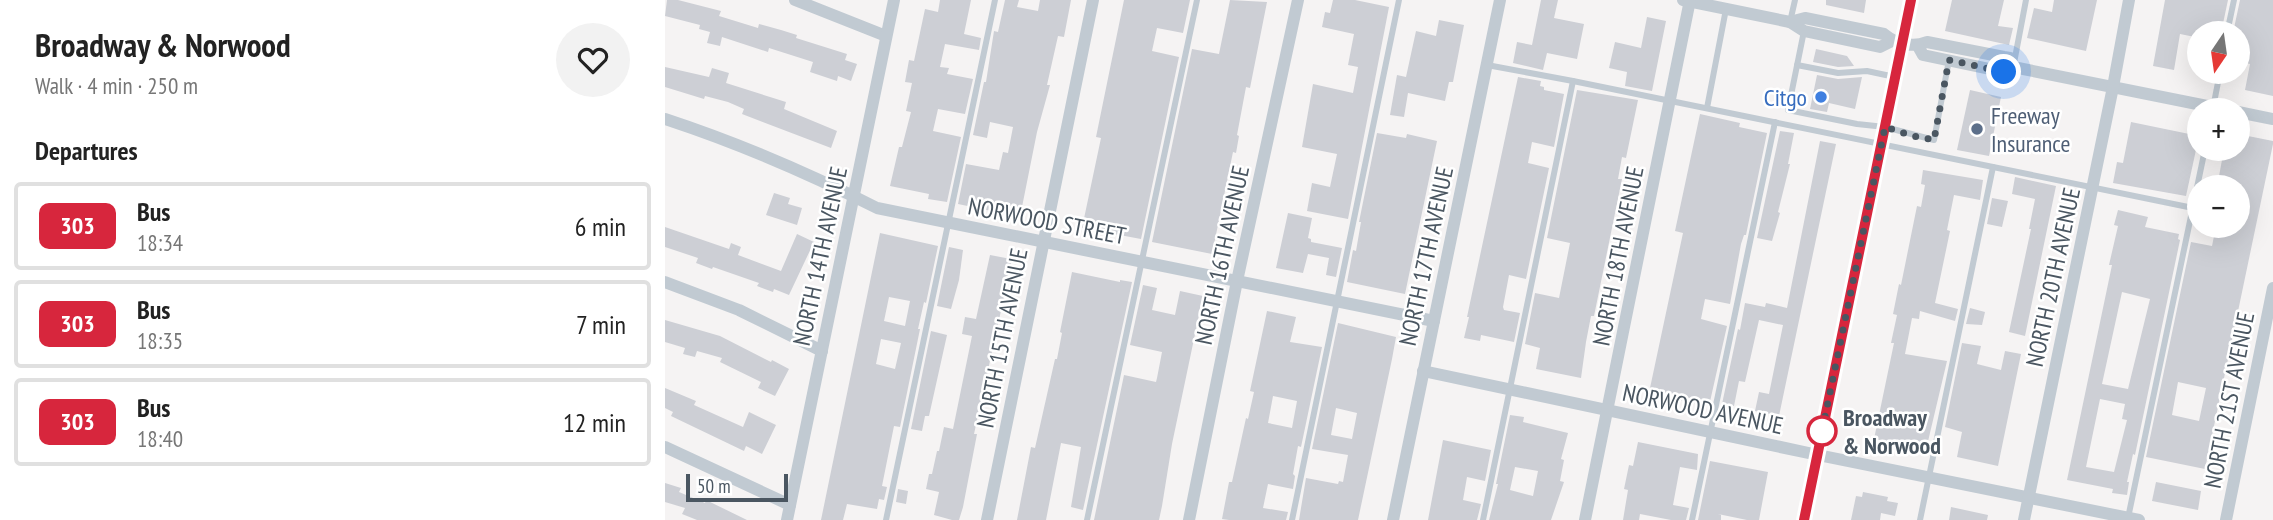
<!DOCTYPE html>
<html lang="en">
<head>
<meta charset="utf-8">
<style>
	body { margin:0; font-family:"PT Sans Narrow",sans-serif; background:#f2f2f2; color:#222; height:100vh; display:flex; flex-direction:column; font-size:26px; white-space:nowrap }
	* { box-sizing:border-box; margin:0 }
	p { font-size:23px; color:#767676 }
	.icon { flex:none; width:38px; height:38px; fill:none; stroke:currentColor; stroke-width:2; stroke-linecap:round; stroke-linejoin:round }
	.map { position:relative; flex:1; overflow:hidden }
	.side { display:flex; flex-direction:column; background:#fff; width:665px }
	.side>* { flex:none }
	.badge { padding:0 14px; border-radius:10px; font-size:24px; line-height:46px }
	.needle { width:46px; rotate:193deg }
	.controls { position:absolute; left:1522px; top:21px; display:grid; gap:14px }
	.controls a { display:grid; place-items:center; width:63px; height:63px; border-radius:50%; background:#fff; box-shadow:0 7px 28px #0002; font-size:35px }
	.scale { position:absolute; left:21px; bottom:18px; width:102px; box-sizing:border-box; padding-left:7px; border:4px solid #4a5661; border-top:0; font-size:19px; line-height:24px; white-space:nowrap; color:#4a5661; -webkit-text-stroke:5px #fff; paint-order:stroke }
	.you { position:absolute; width:35px; height:35px; margin:-18px; border:5px solid #fff; border-radius:50%; background:#1a73e8; box-shadow:0 0 0 10px #1a73e833 }
	.map>.badge { position:absolute; translate:-50% -50%; box-shadow:0 0 0 4px #fff }
	h2 { padding:0 35px; font-size:26px; line-height:63px }
	.round { display:grid; place-items:center; flex:none; width:74px; height:74px; border-radius:37px; background:#f2f2f2 }
	.summary { display:flex; align-items:center; justify-content:space-between; height:119px; padding:0 35px }
	h1 { font-size:33px; font-weight:800; line-height:52px }
	ul { padding:0; list-style:none }
	li { display:flex; align-items:center; gap:21px; height:88px; margin:0 14px 10px; padding:0 21px; border:4px solid #e0e0e0; border-radius:7px }
	li div { flex:1 }
	li b { display:block; font-size:26px }
	li em { font-style:normal }
	li .badge { min-width:77px; font-weight:700; text-align:center }
	main { display:flex; flex:1; min-height:0 }
	.map>svg:first-child { display:block }
	.building { fill:#cdcfd5; fill-rule:evenodd }
	.lines { fill:none; stroke-linecap:round; stroke-linejoin:round }
	.lane { stroke:#c1cad2; stroke-width:6 }
	.street { stroke:#c1cad2; stroke-width:12 }
	.line-casing { stroke:#fff; stroke-width:16 }
	.line { stroke:#d7263d; stroke-width:10 }
	.walk { stroke:#4a5661; stroke-width:7; stroke-dasharray:0 12.6 }
	.shop-dot { fill:#3f7fe0; stroke:#fff; stroke-width:2.5 }
	.service-dot { fill:#5c6f8a; stroke:#fff; stroke-width:2.5 }
	.stop-dot { fill:#fff; stroke:#d7263d; stroke-width:3.5 }
	.labels { text-anchor:middle; dominant-baseline:central; stroke-width:5; stroke-linejoin:round; paint-order:stroke }
	.shop-label { font-size:24px; fill:#366cbe; stroke:#fff; text-anchor:end }
	.service-label { font-size:24px; fill:#4e5e75; stroke:#fff; text-anchor:start }
	.street-label { font-size:24px; fill:#4a5661; stroke:#fff }
	.stop-label { font-size:24px; font-weight:bold; fill:#4a5661; stroke:#fff; text-anchor:start }
</style>
</head>
<body>
<main>
<section class="side">
<div class="summary"><div><h1>Broadway &amp; Norwood</h1><p>Walk · 4 min · 250 m</p></div><a class="round"><svg class="icon" aria-label="heart" viewBox="0 0 24 24"><path d="M12 20l-8-8c-3-5 5-10 8-4 3-6 11-1 8 4z"/></svg></a></div>
<h2>Departures</h2>
<ul>
<li><span class="badge" style="background:#d7263d;color:#fff">303</span><div><b>Bus</b><p>18:34</p></div><em>6 min</em></li>
<li><span class="badge" style="background:#d7263d;color:#fff">303</span><div><b>Bus</b><p>18:35</p></div><em>7 min</em></li>
<li><span class="badge" style="background:#d7263d;color:#fff">303</span><div><b>Bus</b><p>18:40</p></div><em>12 min</em></li>
</ul>
</section>
<div class="map">
<svg width="1608" height="520" viewBox="0 0 1608 520">
	<rect width="100%" height="100%" fill="#f5f3f3"/>
	<g class="building">
		<path d="M2,0h11l43,11 -2,5 39,12 1,-4 22,6 16,5 -1,3 51,16 -2,6 12,4 -6,17 -13,-5 -1,5 -27,-9 3,-10 -44,-14 -1,4 -46,-15 -2,9 -13,-3 3,-11 -11,-3 1,-4 -35,-9z"/>
		<path d="M275,0h31l-7,34 17,4 -2,12 -34,-6 -5,23 9,1 -2,6 26,5 -8,35 -27,-5 -5,22 28,6 -14,65 -19,-3 1,-5 -39,-8 9,-39h3l9,-35 -5,-1 6,-28 -7,-1 4,-22 5,1 11,-52 13,3z"/>
		<path d="M340,0h14l-2,7 21,4 2,-11h31l-7,37 -6,-1 -11,49h3l-13,47 -17,85 -62,-13 8,-40 33,6 4,-18 5,1 5,-26 -23,-5 -3,16 -14,-3 11,-53h2l8,-51 4,1z"/>
		<path d="M459,0h66l-7,33 -26,-5 -5,23 27,6 -38,182 -59,-11 19,-90 -5,-1z"/>
		<path d="M565,0l37,2 -17,86 -4,-1 -9,48 2,1 -3,17 -3,-1 -21,102 -60,-12 40,-193 27,5z"/>
		<path d="M668,0h22l34,7 -41,212 -41,-8 5,-28 18,4 7,-33 -35,-7 11,-63 40,9 5,-26 -10,-2 6,-31 -32,-7 3,-15 5,1z"/>
		<path d="M876,0h17l-4,18 30,6 -7,35 -30,-6 -4,17 -30,-7 4,-21 15,3z"/>
		<path d="M1161,0h40l-2,13 -38,-8z"/>
		<path d="M1287,0h52l-6,26 15,2 -4,17 -64,-14z"/>
		<path d="M1389,0h43l-11,51 -59,-13 7,-30 18,4z"/>
		<path d="M1500,0h63l-7,33h-21v5l-20,-4 -6,36 -21,-4z"/>
		<path d="M1575,0h33v96l-28,-6 5,-26 -12,-3v-28h-5z"/>
		<path d="M982,17l19,4 -14,70 -27,-5 2,-14 -18,-4 6,-26 26,6z"/>
		<path d="M774,20l25,5 -11,57h-4l-4,19 -37,-8 -4,24 -14,-2 7,-40 9,2 10,-46 20,5z"/>
		<path d="M1151,49l31,7 7,10 -16,1 -25,-5z"/>
		<path d="M0,67l44,10 3,-9 17,5 -3,10 60,19 -2,7 53,22 -6,17 -89,-34 2,-5 -16,-7 -23,-6 -1,3 -39,-12z"/>
		<path d="M1152,75l21,4 24,-2 -7,32 -26,-6 -2,9 -17,-3z"/>
		<path d="M853,77l23,4 -1,5 4,1v3l20,4 -10,53 -22,-5 -4,21 21,5 -23,111 -17,-4 -6,32 1,3 16,3 -6,29 -33,-7 -1,6 -16,-3 5,-21h-2z"/>
		<path d="M912,90l61,10 -12,58 -4,-1 -4,22h4l-28,137h-3l-5,26 -5,36 -45,-9 4,-21 -15,-4 10,-51 24,5 11,-55 -23,-5z"/>
		<path d="M1305,90l31,7 -12,59 -32,-6z"/>
		<path d="M1035,114l40,9 -1,4 28,6 -21,102h-2l-3,9 -11,60 -25,-5 -4,20 26,7 -18,80 -50,-10 1,-6 -10,-2 33,-155 -8,-2z"/>
		<path d="M1466,122l68,14 -13,60 -73,-13 4,-21 6,1z"/>
		<path d="M1115,131l14,2 -6,31h2l-12,48 2,1 -8,28 -15,-3z"/>
		<path d="M712,133l29,5 1,-4 30,7 -32,153 -58,-12 6,-32 3,1 5,-29h-2z"/>
		<path d="M1573,134l35,7v3l-68,325 -59,-12 45,-215 21,4 4,-20h22v-39h-21l7,-38h14zM1513,382l28,6 -7,33 -27,-6z"/>
		<path d="M1155,141l16,3 -57,272 -24,-5 4,-19 10,2 14,-69 -24,-5 -14,62 -6,-1 -5,25 -12,-2 16,-75 2,1 5,-27 20,4 1,-4 21,5z"/>
		<path d="M1258,170l60,10 -3,20 -26,-5 -7,35 3,1 -15,72 23,6 -3,12 -35,-10 -1,8 -7,-1 -7,36 42,7 -22,93 -14,-3 1,-4 -38,-8 20,-96h-3l6,-28 -4,-1 6,-30 2,1 16,-79 4,1 4,-22 -4,-1z"/>
		<path d="M1350,177l41,9 -31,150 -16,-4 22,-103h-2l6,-30 -23,-5z"/>
		<path d="M109,193l16,5 -2,6 14,4 -5,17 -31,-10z"/>
		<path d="M1327,198l16,3 -6,26 -15,-3z"/>
		<path d="M1453,210l30,7 -3,10 34,7 -1,5 2,1 -45,215 -2,-1 -6,28h2l-2,13 -15,-2 1,-4 -46,-9 45,-215h-3l9,-39 -4,-1zM1457,292l28,7 -22,90 -26,-5zM1435,399l25,5 -3,15 5,1 -13,52 -28,-5z"/>
		<path d="M623,213l24,5 -4,20 3,1v3l31,6 -6,29 -10,-2 3,-17 -21,-4 -5,19 -27,-5z"/>
		<path d="M0,227l64,22 2,-6 10,4 -3,8 43,16 16,-37 17,8 -25,53 -15,-6 -1,3 -16,-6 2,-3 -46,-16 -1,2 -16,-6 2,-5 -33,-11z"/>
		<path d="M215,233l58,13 -12,57 -2,-1 -6,27h2l-20,98 -6,-1 -12,60 5,1 -3,13 -5,-1 -2,10 -30,-5 -4,16h-22zM224,297l21,4 -5,25 -21,-5zM216,339l20,4 -6,26 -19,-5z"/>
		<path d="M284,247l14,3 -4,30 -8,29 -14,-3z"/>
		<path d="M325,255l21,4v6l-37,169h3l-14,73 -4,13h-7l-18,-5 5,-23 -13,-3 3,-15h3l5,-23h2l5,-24 9,2 19,-93 -10,-2 3,-17 11,2z"/>
		<path d="M407,272l48,10v-2l12,2 -49,228 -12,-3 10,-60 -20,-4 -15,77h-29l14,-73 4,1 20,-89h2l5,-26 -2,-1z"/>
		<path d="M478,285l14,3 -5,22 23,5 5,-24 23,5 -31,148 -10,62 -3,14h-65l30,-145 32,7 1,-4 5,-26 -32,-7z"/>
		<path d="M1305,308l15,4 -3,13 -16,-1z"/>
		<path d="M602,311l29,6 -6,25 32,5 -21,100 -3,-1 -5,28 2,2 -2,13 -25,-5 -5,24 25,4 -2,8h-57l-7,-1 4,-21 3,-16h3l14,-64 2,1 6,-27 -4,-1zM608,396l24,5 -5,27 -24,-5z"/>
		<path d="M0,320l55,16 51,26 1,-2 17,9 -14,27 -17,-8 3,-6 -41,-20 2,-4 -25,-7 -2,6 -12,-3 2,-6 -20,-6z"/>
		<path d="M673,323l58,14 -4,22 -34,161h-59l7,-42 32,6 1,-3 4,1 5,-27 -36,-6zM671,408l21,5 -5,26 -21,-4z"/>
		<path d="M266,331l16,4 -18,81h-4l-3,15 -11,-2z"/>
		<path d="M1297,343l19,3 -4,18 24,6 4,-19 16,3 -23,112 -41,-9 5,-25 -17,-5z"/>
		<path d="M0,388l31,13 -2,4 49,22 6,-15 27,13 -14,29 -16,-8 -2,5 -73,-35 2,-4 -8,-4z"/>
		<path d="M845,415l14,2 -1,5 45,11 -7,26 3,1 -4,21 4,1 -13,38h-62l9,-36h-2zM850,467l23,4 -5,25 -23,-6z"/>
		<path d="M778,440l48,10 -6,31 -18,-4 -4,23 18,4 -4,16h-49z"/>
		<path d="M973,442l60,12 -1,16 -17,-3 -7,38 16,3 -3,12h-15l-31,-6 -1,6h-16l5,-30 -4,-1 5,-24 4,1z"/>
		<path d="M1045,461l58,11 -9,48h-12l-29,-6 3,1v5h-23z"/>
		<path d="M1491,482l45,9 -3,19 -46,-9z"/>
		<path d="M0,483l16,5 -2,4 26,11 1,-3 41,20h-50l-15,-6 3,-6 -20,-6z"/>
		<path d="M233,489l10,2 -2,13 -10,-2z"/>
		<path d="M1198,492l25,5 -1,4 11,2 -3,13 -14,-3 -1,7h-29l5,-24 6,1z"/>
		<path d="M1286,507l37,8 -1,5h-38z"/>
	</g>
	<g class="lines">
		<g class="lane">
			<path d="M1125,22l5,-22"/>
			<path d="M1139,31l-16,79 69,14 28,3 49,13 15,-80"/>
			<path d="M1562,33l7,-33"/>
			<path d="M1349,63l12,-63"/>
			<path d="M822,65l86,16 620,127"/>
			<path d="M1132,65l41,8 29,-2 28,6"/>
			<path d="M1042,108l19,-99"/>
			<path d="M1548,108l7,-36"/>
			<path d="M1463,518l77,-369"/>
			<path d="M221,520l109,-520"/>
			<path d="M422,520l110,-520"/>
			<path d="M627,520l107,-520"/>
			<path d="M818,520l90,-439"/>
			<path d="M1027,520l83,-398"/>
			<path d="M1255,520l73,-353"/>
		</g>
		<g class="street">
			<path d="M130,0l91,36"/>
			<path d="M1018,0l107,22 14,9 76,16 12,-6"/>
			<path d="M1125,22l15,-4 79,16c12,10 29,14 43,8l77,15 6,1 3,9"/>
			<path d="M1253,46l5,9 81,17 9,-5 214,43"/>
			<path d="M1573,112l35,7"/>
			<path d="M0,119c73,24 143,54 212,89l557,113"/>
			<path d="M0,282l74,28 83,41"/>
			<path d="M758,371l395,84 321,65"/>
			<path d="M0,447l125,58"/>
			<path d="M122,520l107,-520"/>
			<path d="M322,520l106,-520"/>
			<path d="M524,520l48,-239 61,-281"/>
			<path d="M728,520l107,-520"/>
			<path d="M920,520l105,-520"/>
			<path d="M1139,520l107,-520"/>
			<path d="M1359,520l89,-433 16,-87"/>
			<path d="M1561,520l47,-232"/>
		</g>
	</g>
	<g class="lines">
		<defs>
			<path id="line" d="M1139,520l107,-520"/>
		</defs>
		<use href="#line" class="line-casing"/>
		<use href="#line" class="line"/>
		<path class="walk" d="M1157,431l-1,5 64,-309 28,9 21,4 15,-80 55,12"/>
	</g>
	<circle class="shop-dot" cx="1156" cy="97" r="7"/>
	<circle class="service-dot" cx="1312" cy="129" r="7"/>
	<circle class="stop-dot" cx="1157" cy="431" r="14"/>
	<g class="labels">
		<g class="shop-label">
			<text x="1142" y="97">Citgo</text>
		</g>
		<g class="service-label">
			<text x="1326" y="115">Freeway<tspan x="1326" dy="28">Insurance</tspan></text>
		</g>
		<g class="street-label">
			<text transform="translate(382 221) rotate(11)">NORWOOD STREET</text>
			<text transform="translate(557 255) rotate(-78)">NORTH 16TH AVENUE</text>
			<text transform="translate(155 256) rotate(-78)">NORTH 14TH AVENUE</text>
			<text transform="translate(761 256) rotate(-78)">NORTH 17TH AVENUE</text>
			<text transform="translate(953 256) rotate(-79)">NORTH 18TH AVENUE</text>
			<text transform="translate(1388 277) rotate(-78)">NORTH 20TH AVENUE</text>
			<text transform="translate(337 338) rotate(-79)">NORTH 15TH AVENUE</text>
			<text transform="translate(1564 400) rotate(-79)">NORTH 21ST AVENUE</text>
			<text transform="translate(1038 409) rotate(12)">NORWOOD AVENUE</text>
		</g>
		<g class="stop-label">
			<text x="1178" y="417">Broadway<tspan x="1178" dy="28">&amp; Norwood</tspan></text>
		</g>
	</g>
</svg>
<div class="controls">
<a><svg class="needle" viewBox="-14 -14 28 28"><path d="M0-13l5 13h-10z" fill="#e53935"/><path d="M0 13l5-13h-10z" fill="#767676"/></svg></a>
<a>+</a>
<a>−</a>
</div>
<div class="scale">50 m</div>
<div class="you" style="left:1339px;top:72px"></div>
</div>
</main>
</body>
</html>
